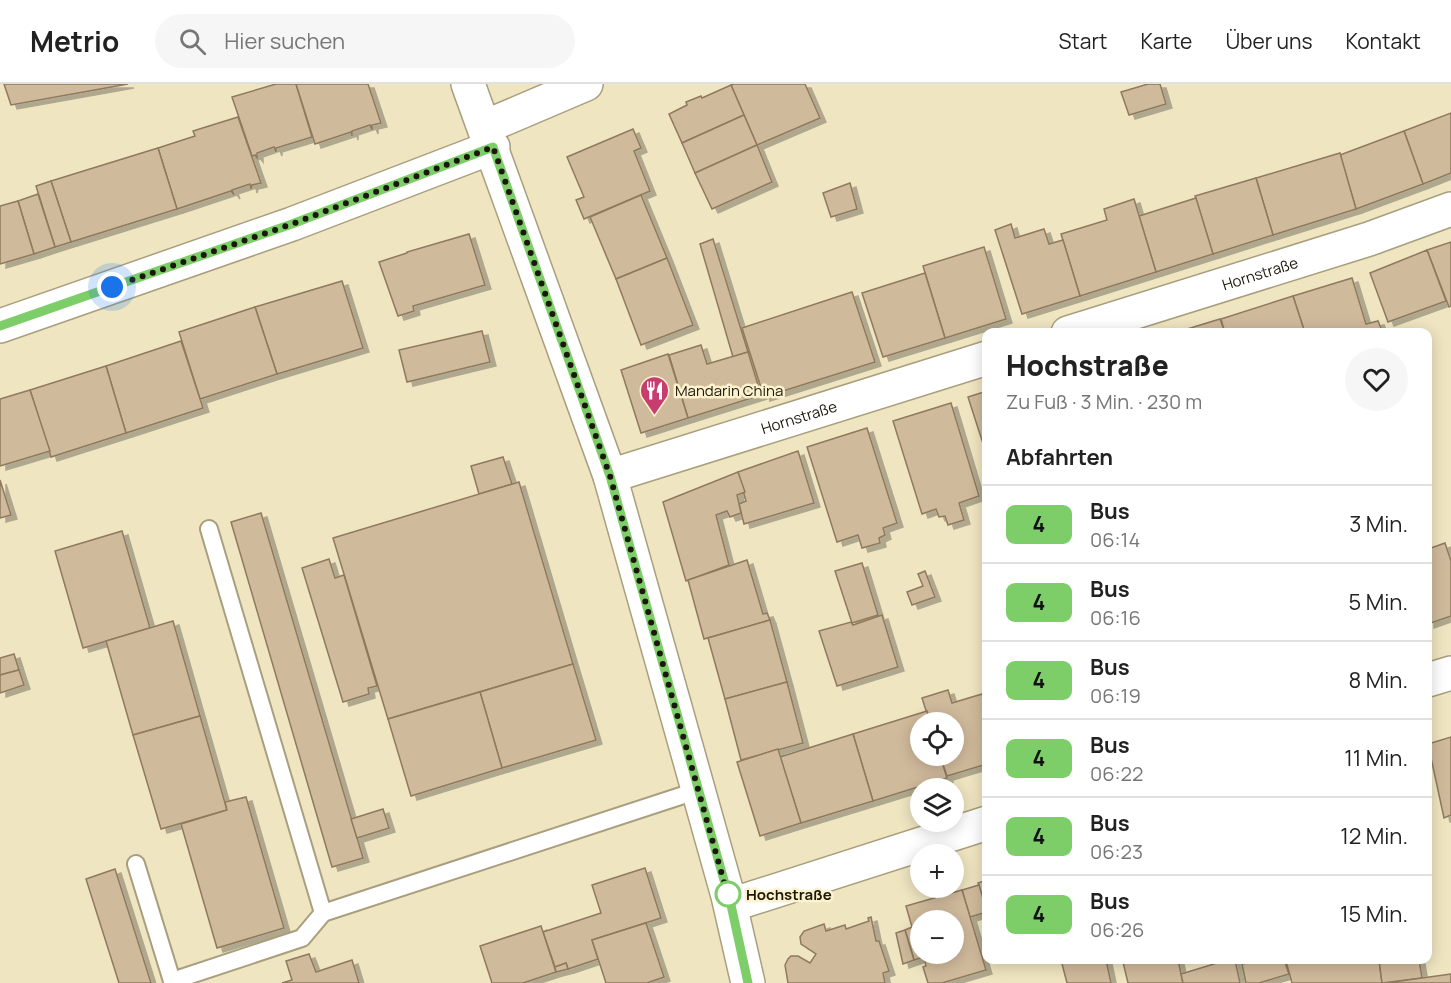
<!DOCTYPE html>
<html lang="de">
<head>
<meta charset="utf-8">
<style>
	body { margin:0; font-family:Manrope,sans-serif; background:#f6f6f6; color:#222; height:100vh; display:flex; flex-direction:column; font-size:22px; white-space:nowrap }
	* { box-sizing:border-box; margin:0 }
	p { font-size:20px; color:#767676 }
	.icon { flex:none; width:33px; height:33px; fill:none; stroke:currentColor; stroke-width:2; stroke-linecap:round; stroke-linejoin:round }
	.map { position:relative; flex:1; overflow:hidden }
	.panel { position:absolute; left:982px; top:244px; width:450px; height:636px; display:flex; flex-direction:column; background:#fff; border-radius:12px; box-shadow:0 3px 15px #0003 }
	.panel>* { flex:none }
	.badge { padding:0 12px; border-radius:9px; font-size:21px; line-height:39px }
	.buttons { position:absolute; left:910px; top:628px; display:grid; gap:12px }
	.buttons a { display:grid; place-items:center; width:54px; height:54px; border-radius:50%; background:#fff; box-shadow:0 3px 15px #0003; font-size:30px }
	.you { position:absolute; width:30px; height:30px; margin:-15px; border:4px solid #fff; border-radius:50%; background:#1a73e8; box-shadow:0 0 0 9px #1a73e833 }
	.map>.badge { position:absolute; translate:-50% -50%; box-shadow:0 0 0 3px #fff }
	h2 { padding:0 24px; font-size:22px; line-height:54px }
	.round { display:grid; place-items:center; flex:none; width:63px; height:63px; border-radius:32px; background:#f6f6f6 }
	.head { display:flex; align-items:center; justify-content:space-between; height:102px; padding:0 24px }
	h1 { font-size:28px; font-weight:800; line-height:45px }
	ul { padding:0; list-style:none }
	li { display:flex; align-items:center; gap:18px; height:78px; padding:0 24px; border-top:2px solid #e0e0e0 }
	li div { flex:1 }
	li b { display:block; font-size:22px }
	li em { font-style:normal }
	li .badge { min-width:66px; font-weight:700; text-align:center }
	header { display:flex; align-items:center; gap:36px; box-sizing:border-box; height:84px; padding:0 30px; background:#fff; border-bottom:2px solid #e0e0e0 }
	header strong { font-size:28px }
	nav { display:flex; gap:33px; margin-inline-start:auto; font-size:21px }
	.search { width:420px; height:54px; background:#f6f6f6; display:flex; align-items:center; gap:15px; box-sizing:border-box; padding:0 21px; border-radius:33px; color:#767676; font-size:22px }
	.map>svg:first-child { display:block }
	.building { fill:#d0ba9c; stroke:#8f7a5e; stroke-width:1.5; fill-rule:evenodd; filter:url(#shadow) }
	.lines { fill:none; stroke-linecap:round; stroke-linejoin:round }
	.lane-casing { stroke:#a99f7e; stroke-width:20 }
	.street-casing { stroke:#a99f7e; stroke-width:36 }
	.secondary-casing { stroke:#a99f7e; stroke-width:36 }
	.lane { stroke:#fff; stroke-width:16 }
	.street { stroke:#fff; stroke-width:33 }
	.secondary { stroke:#fff; stroke-width:33 }
	.line-casing { stroke:#fff; stroke-width:14 }
	.line { stroke:#7dce69; stroke-width:9 }
	.walk { stroke:#1b170b; stroke-width:6; stroke-dasharray:0 10.8 }
	.stop-dot { fill:#fff; stroke:#7dce69; stroke-width:3 }
	.labels { text-anchor:middle; dominant-baseline:central; stroke-width:5; stroke-linejoin:round; paint-order:stroke }
	.street-label { font-size:15px; fill:#1b170b; stroke:#fcf2ce }
	.poi-label { font-size:15px; fill:#1b170b; stroke:#fcf2ce; text-anchor:start }
	.stop-label { font-size:15px; font-weight:bold; fill:#1b170b; stroke:#fcf2ce; text-anchor:start }
</style>
</head>
<body>
<header>
<strong>Metrio</strong>
<div class="search"><svg class="icon" aria-label="search" viewBox="0 0 24 24"><circle cx="10" cy="10" r="6"/><path d="M15 15l6 6"/></svg>Hier suchen</div>
<nav><a>Start</a><a>Karte</a><a>Über uns</a><a>Kontakt</a></nav>
</header>
<div class="map">
<svg width="1451" height="899" viewBox="0 0 1451 899">
	<defs>
		<filter id="shadow"><feDropShadow dx="6" dy="4" stdDeviation="0" flood-color="#0004"/></filter>
	</defs>
	<rect width="100%" height="100%" fill="#efe5c1"/>
	<g class="building">
		<path d="M4,0h124l-117,21z"/>
		<path d="M276,0h20l16,53 -36,11v4l-2,-5 -17,6v5l-2,-3 -3,1 -20,-59z"/>
		<path d="M296,0h72l13,39 -9,2v5l-2,-5 -18,6v5l-1,-4 -36,12z"/>
		<path d="M734,0h71l15,34 -63,27 -26,-60z"/>
		<path d="M1148,0h12l6,20 -37,11 -8,-23z"/>
		<path d="M731,1l13,30 -62,28 -13,-29 18,-9 -1,-3 15,-6 1,2z"/>
		<path d="M1451,29v60l-28,11 -19,-53z"/>
		<path d="M744,31l13,30 -62,28 -13,-30z"/>
		<path d="M238,33l23,66 -9,2 -1,4 -1,-5 -18,6 2,5 -3,-4 -54,18 -19,-61 37,-12 -2,-5z"/>
		<path d="M633,45l8,19 -7,3 16,40 -66,28 -8,-19 8,-3 -17,-40z"/>
		<path d="M1404,47l19,53 -67,25 -16,-54z"/>
		<path d="M757,61l15,37 -60,27 -17,-36z"/>
		<path d="M158,64l19,61 -106,33 -20,-61z"/>
		<path d="M1340,69l16,56 -83,26 -17,-57z"/>
		<path d="M1256,94l17,57 -60,19 -18,-58z"/>
		<path d="M51,97l20,61 -16,5 -19,-61z"/>
		<path d="M850,99l7,26 -26,8 -8,-24z"/>
		<path d="M38,110l17,53 -21,7 -16,-53z"/>
		<path d="M641,111l26,63 -51,21 -26,-62z"/>
		<path d="M1196,114l17,56 -57,18 -17,-56z"/>
		<path d="M1134,115l22,73 -76,24 -19,-62 46,-14 -3,-11z"/>
		<path d="M18,117l16,53 -34,10v-58z"/>
		<path d="M1011,140l4,14 29,-9 5,15 14,-4 17,56 -58,18 -27,-84z"/>
		<path d="M469,150l16,51 -72,21 1,5 -16,5 -19,-54 28,-9v-1z"/>
		<path d="M713,155l35,113 -15,5 -33,-113z"/>
		<path d="M1451,158v64l-2,1 -22,-57z"/>
		<path d="M984,163l22,72 -61,19 -22,-72z"/>
		<path d="M1427,166l19,51 -58,21 -18,-49z"/>
		<path d="M667,174l26,67 -52,20 -25,-66z"/>
		<path d="M925,189l20,65 -62,19 -21,-64z"/>
		<path d="M1352,194l14,46 12,-3 5,12h-78l-12,-37z"/>
		<path d="M342,197l21,67 -86,26 -22,-67z"/>
		<path d="M852,208l23,70 -111,35 -22,-69z"/>
		<path d="M1293,212l12,37h-80l-4,-14z"/>
		<path d="M255,223l22,67 -77,25 -21,-67z"/>
		<path d="M1220,235l5,14h-51z"/>
		<path d="M482,247l8,31 -83,20 -8,-32z"/>
		<path d="M181,257l22,67 -77,25 -20,-67z"/>
		<path d="M701,261l6,19 41,-12 13,43 -73,23 -19,-63z"/>
		<path d="M668,270l20,64 -47,15 -20,-63z"/>
		<path d="M106,282l20,67 -75,24 -21,-67z"/>
		<path d="M30,306l20,61 -50,15v-67z"/>
		<path d="M987,307v65l-19,-59z"/>
		<path d="M951,319l28,93 -20,7 5,17 -16,5 -3,-9 -6,1 -3,-8 -14,5 -29,-93z"/>
		<path d="M867,344l30,95 -14,5 2,7 -6,3 1,5 -18,5 -4,-13 -21,7 -30,-95z"/>
		<path d="M798,367l16,52 -70,21 -5,-20 7,-3 -8,-29z"/>
		<path d="M503,373l9,27 -33,10 -8,-28z"/>
		<path d="M738,388l7,20 -8,3 4,18 -11,4 -3,-6 -11,4 13,50 -43,16 -23,-79z"/>
		<path d="M0,396l11,35 -11,3z"/>
		<path d="M519,398l54,182 -185,55 -55,-181z"/>
		<path d="M261,429l102,345 -31,9 -101,-345z"/>
		<path d="M122,447l28,97 -67,20 -28,-97z"/>
		<path d="M1445,459l6,18v55l-23,8v-75z"/>
		<path d="M329,475l6,19 9,-3 33,111 -9,2 1,6 -26,8 -41,-134z"/>
		<path d="M747,476l16,54 4,-1 3,7 -66,19 -16,-59z"/>
		<path d="M862,479l16,52 -26,8 -17,-52z"/>
		<path d="M925,487l10,26 -23,8 -5,-13 16,-6 -5,-12z"/>
		<path d="M882,531l16,52 -61,19 -18,-55 32,-9 2,3z"/>
		<path d="M770,536l17,62 -62,17 -17,-61z"/>
		<path d="M173,537l27,95 -67,19 -27,-94z"/>
		<path d="M14,570l5,16 -19,5v-17z"/>
		<path d="M573,580l23,76 -94,28 -22,-76z"/>
		<path d="M19,586l5,15 -24,8v-18z"/>
		<path d="M787,598l16,61 -62,17 -16,-61z"/>
		<path d="M948,606l4,13 30,-9 5,16v54l-40,12 -7,-20h14v-33h-24l-8,-25z"/>
		<path d="M480,608l22,76 -91,28 -23,-77z"/>
		<path d="M927,627l3,12h-9v33h19l7,22 -74,23 -20,-67z"/>
		<path d="M200,632l27,94 -66,19 -28,-94z"/>
		<path d="M853,650l20,67 -72,22 -21,-66z"/>
		<path d="M1451,653v78l-7,3 -16,-74z"/>
		<path d="M778,665l23,74 -41,13 -23,-74z"/>
		<path d="M246,713l38,131 -67,20 -36,-124 46,-14 -2,-8z"/>
		<path d="M383,725l6,19 -32,10 -6,-19z"/>
		<path d="M645,784l16,50 -69,22 6,19 -30,10 -2,-6 -11,4 -12,-35 58,-19 -9,-28z"/>
		<path d="M115,785l36,114h-32l-33,-104z"/>
		<path d="M987,796v32l-9,-29z"/>
		<path d="M979,801l8,27 -17,5 -8,-27z"/>
		<path d="M962,806l24,80 -44,13h-14l-5,-16 3,-1 -2,-9 -10,3 -9,-30 7,-3 -6,-21zM921,837h33v33h-33z"/>
		<path d="M871,833l5,24h3l10,30 -6,2 2,10h-97l-3,-18 3,-6 3,-3h7l12,7 6,-9 -15,-10 -1,-7 4,-6 20,-7 2,7 19,-6 1,4 23,-8 -1,-3z"/>
		<path d="M646,839l18,54 -17,6h-41l-14,-43z"/>
		<path d="M541,842l15,46 -33,11h-31l-12,-37z"/>
		<path d="M905,846l9,30 -11,4 -7,-31z"/>
		<path d="M309,870l7,18 36,-12 7,23h-77l10,-3 -6,-19z"/>
		<path d="M1061,876h45l5,23h-44z"/>
		<path d="M1130,876h48l5,23h-55l-5,-21z"/>
		<path d="M1227,876h8l5,23h-57l-2,-9z"/>
		<path d="M1262,876h22l5,14 -30,9h-13l-4,-19z"/>
		<path d="M1291,876h88l3,23h-90l-6,-22z"/>
		<path d="M1379,876h40l3,18 -40,5z"/>
		<path d="M566,879l2,6 -12,3 -1,-5z"/>
		<path d="M1451,890v9h-64l35,-5z"/>
	</g>
	<g class="lines">
		<defs>
			<g id="lane">
				<path d="M209,445l114,384"/>
				<path d="M136,780l36,117 130,-43 21,-25 376,-123"/>
			</g>
			<g id="street">
				<path d="M485,43l101,-43"/>
				<path d="M0,242l292,-102 201,-77"/>
				<path id="s1" d="M1068,249l301,-94 82,-30"/>
				<path id="s2" d="M610,392l377,-118"/>
				<path d="M1428,596l23,-7"/>
				<path d="M731,821l256,-82"/>
			</g>
			<path id="secondary" d="M468,0l142,392 118,420 20,87"/>
		</defs>
		<use href="#lane" class="lane-casing"/>
		<use href="#street" class="street-casing"/>
		<use href="#secondary" class="secondary-casing"/>
		<use href="#lane" class="lane"/>
		<use href="#street" class="street"/>
		<use href="#secondary" class="secondary"/>
	</g>
	<g class="lines">
		<defs>
			<path id="line" d="M0,242l292,-102 201,-77 117,329 121,429 17,78"/>
		</defs>
		<use href="#line" class="line-casing"/>
		<use href="#line" class="line"/>
		<path class="walk" d="M112,203l180,-63 201,-77 117,329 118,420v-2"/>
	</g>
	<defs>
		<symbol id="restaurant-pin" viewBox="-11 -11 22 30"><path d="M0 17L-7.5 6A9.5 9.5 0 1 1 7.5 6Z" fill="#c83d70" stroke="#fcf2ce"/><path d="M-5-6h1v4h1v-4h1v4h1v-4h1v5L-1.5 .5V6h-2V.5L-5-1ZM5-6V6H3V1.5H1.5Q1.5-4 5-6Z" fill="#fff"/></symbol>
	</defs>
	<g fill-rule="evenodd">
		<use href="#restaurant-pin" x="638" y="290" width="33" height="45"/>
	</g>
	<circle class="stop-dot" cx="728" cy="810" r="12"/>
	<g class="labels">
		<g class="street-label">
			<text stroke="none"><textPath href="#s1" startOffset="201">Hornstraße</textPath></text>
			<text stroke="none"><textPath href="#s2" startOffset="198">Hornstraße</textPath></text>
		</g>
		<g class="poi-label">
			<text x="675" y="306">Mandarin China</text>
		</g>
		<g class="stop-label">
			<text x="746" y="810">Hochstraße</text>
		</g>
	</g>
</svg>
<div class="buttons">
<a><svg class="icon" aria-label="locate" viewBox="0 0 24 24"><circle cx="12" cy="12" r="6"/><path d="M12 2v4M12 18v4M2 12h4M18 12h4"/></svg></a>
<a><svg class="icon" aria-label="layers" viewBox="0 0 24 24"><path d="M12 4l9 5-9 5-9-5zM3 14l9 5 9-5"/></svg></a>
<a>+</a>
<a>−</a>
</div>
<div class="you" style="left:112px;top:203px"></div>
<section class="panel">
<div class="head"><div><h1>Hochstraße</h1><p>Zu Fuß · 3 Min. · 230 m</p></div><a class="round"><svg class="icon" aria-label="heart" viewBox="0 0 24 24"><path d="M12 20l-8-8c-3-5 5-10 8-4 3-6 11-1 8 4z"/></svg></a></div>
<h2>Abfahrten</h2>
<ul>
<li><span class="badge" style="background:#7dce69;color:#111">4</span><div><b>Bus</b><p>06:14</p></div><em>3 Min.</em></li>
<li><span class="badge" style="background:#7dce69;color:#111">4</span><div><b>Bus</b><p>06:16</p></div><em>5 Min.</em></li>
<li><span class="badge" style="background:#7dce69;color:#111">4</span><div><b>Bus</b><p>06:19</p></div><em>8 Min.</em></li>
<li><span class="badge" style="background:#7dce69;color:#111">4</span><div><b>Bus</b><p>06:22</p></div><em>11 Min.</em></li>
<li><span class="badge" style="background:#7dce69;color:#111">4</span><div><b>Bus</b><p>06:23</p></div><em>12 Min.</em></li>
<li><span class="badge" style="background:#7dce69;color:#111">4</span><div><b>Bus</b><p>06:26</p></div><em>15 Min.</em></li>
</ul>
</section>
</div>
</body>
</html>
